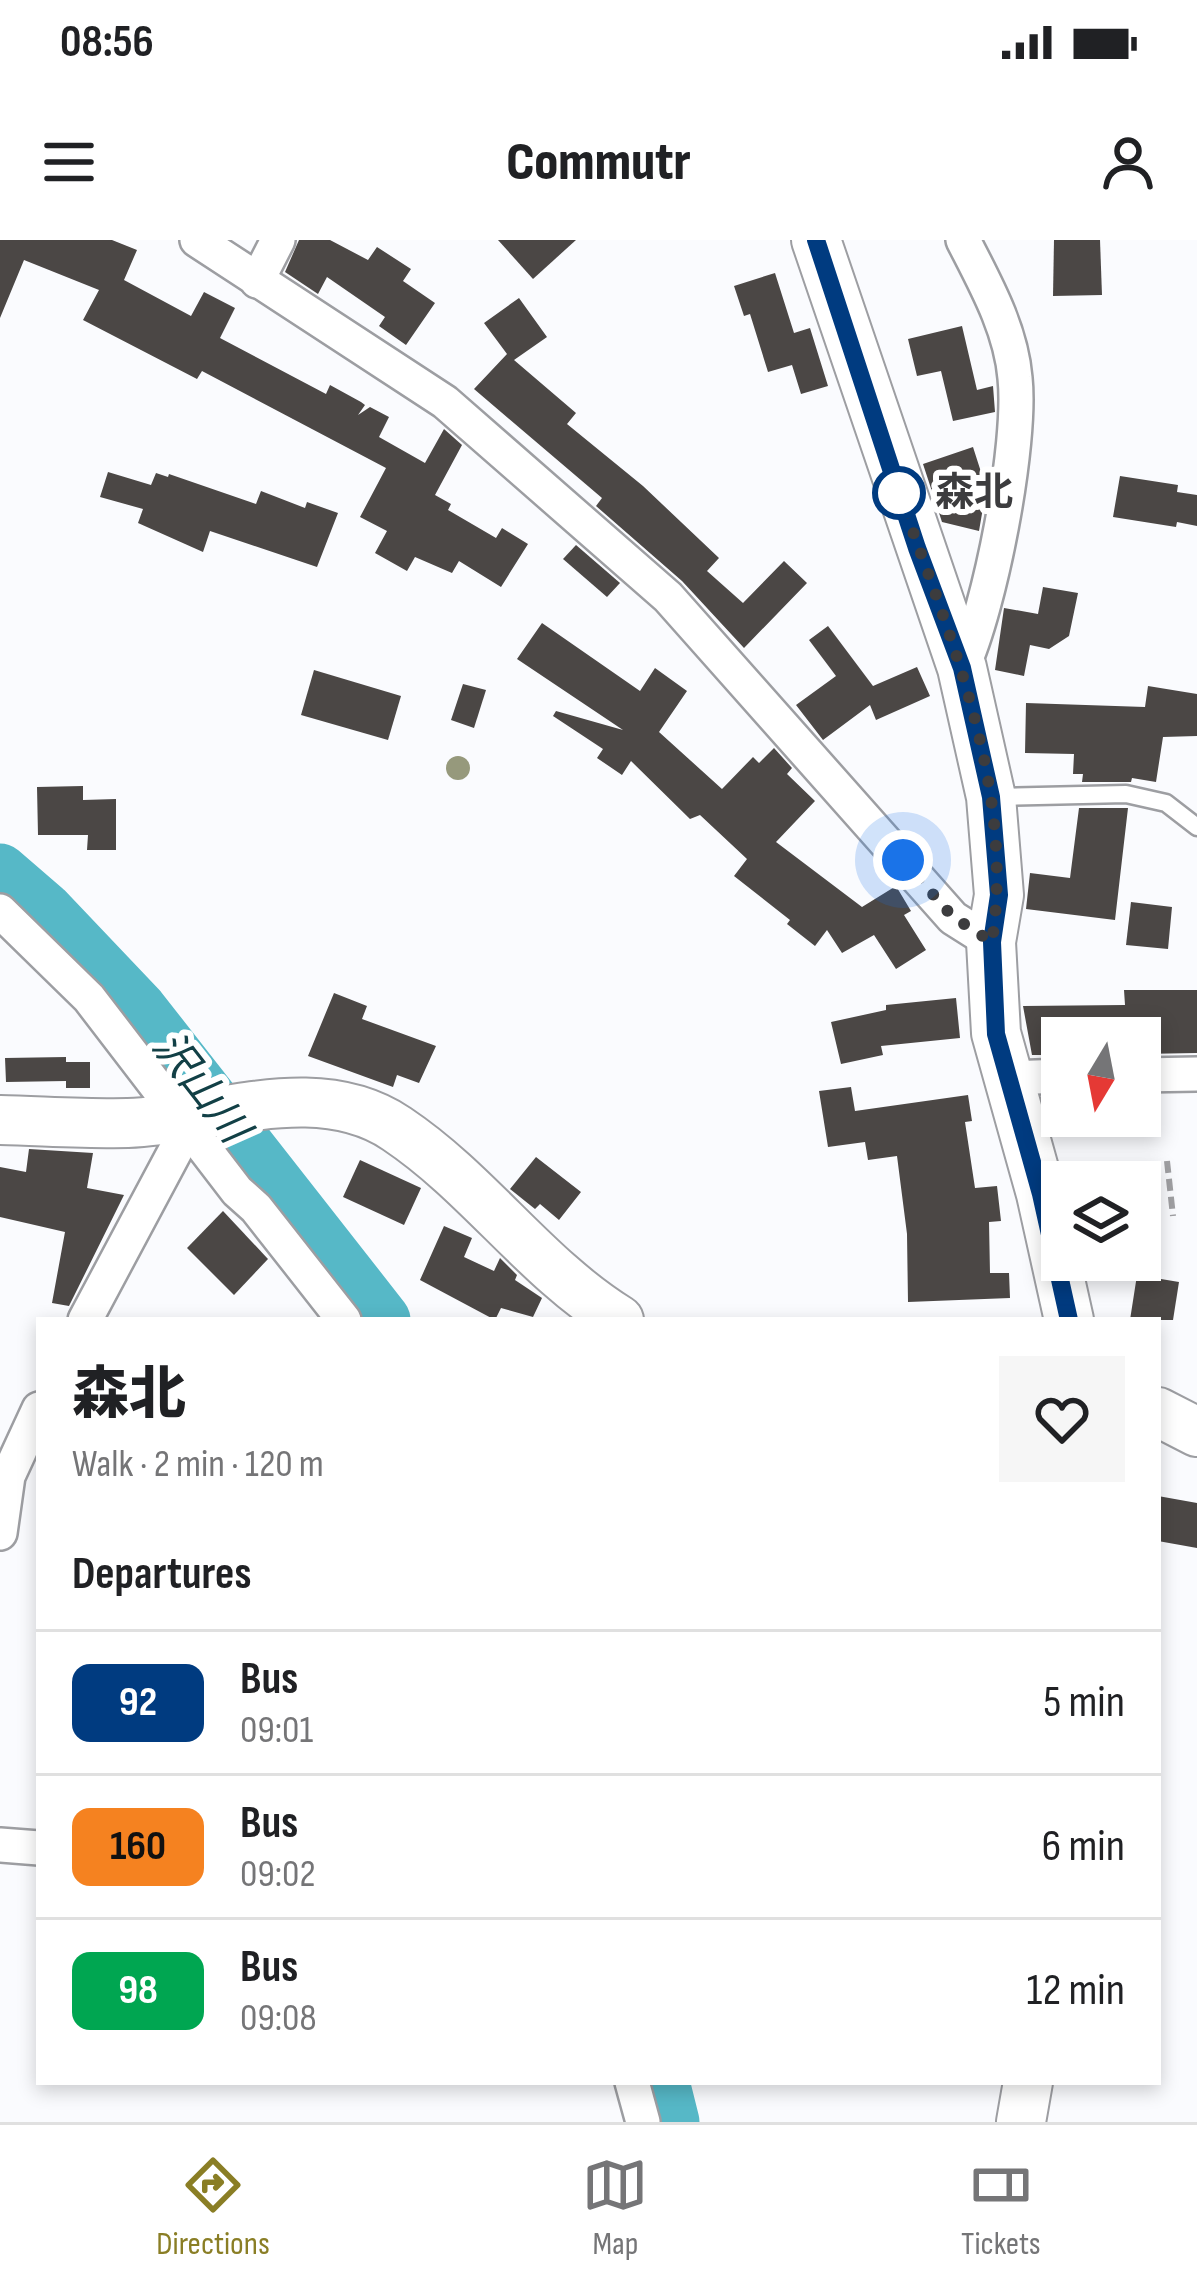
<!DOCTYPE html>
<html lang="en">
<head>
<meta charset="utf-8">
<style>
	body { margin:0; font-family:"Sofia Sans Condensed","Noto Sans JP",sans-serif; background:#f6f6f6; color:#202124; height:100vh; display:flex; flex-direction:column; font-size:45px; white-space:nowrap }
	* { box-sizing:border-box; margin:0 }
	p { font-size:39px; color:#757577 }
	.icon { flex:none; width:66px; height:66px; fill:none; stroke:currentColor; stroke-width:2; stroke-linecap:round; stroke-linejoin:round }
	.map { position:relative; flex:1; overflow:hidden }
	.side { position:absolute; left:36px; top:1077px; width:1125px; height:768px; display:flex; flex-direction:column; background:#fff; border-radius:0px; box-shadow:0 6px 18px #0003 }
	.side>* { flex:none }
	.badge { padding:0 24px; border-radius:18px; font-size:42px; line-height:78px }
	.needle { width:78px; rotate:190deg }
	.tools { position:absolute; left:1041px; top:777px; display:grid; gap:24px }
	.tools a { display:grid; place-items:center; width:120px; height:120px; border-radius:0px; background:#fff; box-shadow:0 6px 18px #0003; font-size:60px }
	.you { position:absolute; width:60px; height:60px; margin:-30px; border:9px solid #fff; border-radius:50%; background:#1a73e8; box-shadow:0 0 0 18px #1a73e833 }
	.map>.badge { position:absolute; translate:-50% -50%; box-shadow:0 0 0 6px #fff }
	h2 { padding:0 36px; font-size:45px; line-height:108px }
	.round { display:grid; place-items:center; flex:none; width:126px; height:126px; border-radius:0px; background:#f6f6f6 }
	.overview { display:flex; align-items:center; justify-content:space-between; height:204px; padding:0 36px }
	h1 { font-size:57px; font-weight:800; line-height:90px }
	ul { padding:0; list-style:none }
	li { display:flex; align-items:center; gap:36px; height:144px; padding:0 36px; border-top:3px solid #e0e0e0 }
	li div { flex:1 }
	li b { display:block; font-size:45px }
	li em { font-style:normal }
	li .badge { min-width:132px; font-weight:700; text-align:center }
	.status { display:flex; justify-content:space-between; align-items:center; height:84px; padding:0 60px; background:#fff; direction:ltr }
	.status svg { height:33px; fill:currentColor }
	header { display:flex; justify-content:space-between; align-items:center; height:156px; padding:0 36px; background:#fff; font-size:54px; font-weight:800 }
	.menu { display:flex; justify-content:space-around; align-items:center; height:168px; border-top:3px solid #e0e0e0; background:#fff; font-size:33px; color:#757577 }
	.menu a { display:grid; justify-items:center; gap:6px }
	.menu .current { color:#8a7e25 }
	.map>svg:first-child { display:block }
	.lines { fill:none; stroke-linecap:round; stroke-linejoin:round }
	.river { stroke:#56b8c7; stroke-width:57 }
	.building { fill:#4b4745 }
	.lane-casing { stroke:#9d9ea2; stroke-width:21 }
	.street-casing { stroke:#9d9ea2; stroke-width:38 }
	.secondary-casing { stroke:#9d9ea2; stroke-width:52 }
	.path { stroke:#a0a0a3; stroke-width:6; stroke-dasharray:12 6; stroke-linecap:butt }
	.lane { stroke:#fff; stroke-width:16 }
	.street { stroke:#fff; stroke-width:33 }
	.secondary { stroke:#fff; stroke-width:48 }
	.tree { fill:#96997c }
	.line-casing { stroke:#fff; stroke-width:27 }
	.line { stroke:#003b80; stroke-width:18 }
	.walk { stroke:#3c3c3e; stroke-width:12; stroke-dasharray:0 21.6 }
	.stop-dot { fill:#fff; stroke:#003b80; stroke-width:6 }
	.labels { text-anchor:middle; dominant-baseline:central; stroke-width:12; stroke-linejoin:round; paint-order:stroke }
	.stop-label { font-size:39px; font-weight:bold; fill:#3c3c3e; stroke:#fff; text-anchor:start }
	.water-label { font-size:42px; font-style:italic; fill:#124046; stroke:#fff }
</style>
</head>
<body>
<div class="status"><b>08:56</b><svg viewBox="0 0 49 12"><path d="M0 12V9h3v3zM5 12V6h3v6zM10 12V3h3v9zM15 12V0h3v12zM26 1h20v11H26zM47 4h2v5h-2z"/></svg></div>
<header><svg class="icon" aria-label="menu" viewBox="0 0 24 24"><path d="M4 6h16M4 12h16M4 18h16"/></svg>Commutr<svg class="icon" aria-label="person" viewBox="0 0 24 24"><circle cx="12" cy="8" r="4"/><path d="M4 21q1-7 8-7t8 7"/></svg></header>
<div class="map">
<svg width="1197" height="1882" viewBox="0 0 1197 1882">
	<rect width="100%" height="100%" fill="#fafbfe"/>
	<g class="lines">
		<g class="river">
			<path d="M0,632l44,38 95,100 243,310"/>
			<path d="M661,1842l10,40"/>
		</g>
	</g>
	<g class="building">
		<path d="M0,0h112l25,10 -13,30 67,36 13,-24 31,16 -15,30 106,56 4,-9 31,17 4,3 -7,10 12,-8 19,10 -10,20 46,26 19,-34 18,16 -27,50 16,9 -3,6 48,28 6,-10 26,16 -27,43 -42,-26 -7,12 -37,-16 -8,14 -32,-18 12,-22 -27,-14 26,-49 -184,-97 -5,8 -114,-59 16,-30 -75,-30 -24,58z"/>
		<path d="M299,0h31l38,20 9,-13 34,22 -8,12 32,22 -29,42 -27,-19 6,-9 -58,-40 -9,17 -33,-22z"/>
		<path d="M498,0h78l-43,39z"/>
		<path d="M1054,0h46l2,55 -49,1z"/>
		<path d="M775,33l19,60 16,-5 18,58 -27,8 -9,-29 -24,7 -18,-58 -6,2 -10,-30z"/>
		<path d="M519,58l28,39 -33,23 62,53 -9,11 76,62 76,72 -12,13 36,32 41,-42 23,22 -63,65 -62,-67 -86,-75 6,-8 -128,-109 33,-35 -23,-31z"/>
		<path d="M962,86l15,64 16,-4 2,26 -42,9 -12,-50 -24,5 -9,-37z"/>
		<path d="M973,207l8,25 8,1 -10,58 -37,-9 -19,-58z"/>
		<path d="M108,232l43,13 5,-12 12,4 1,-3 87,30 5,-13 44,17 2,-6 31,11 -21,54 -107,-36 -7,21 -65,-29 5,-14 -43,-12z"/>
		<path d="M1120,236l58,9 -1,7 20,3v31l-20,-4 -1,5 -63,-10z"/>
		<path d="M576,305l44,38 -13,14 -44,-38z"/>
		<path d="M1043,347l35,6 -9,43 -20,13 -19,-4 -6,31 -29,-6 9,-62 34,6z"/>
		<path d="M542,383l98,68 15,-23 32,23 -28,41 63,57 31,-32 6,6 15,-15 18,20 -5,6 28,27 -39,41 86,65 34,-21 15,25 -7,4 22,35 -30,19 -22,-34 -32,18 -15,-23 -12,16 -28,-22 3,-4 -56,-44 13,-17 -47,-44 -10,4 -59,-58 -9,14 -25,-17 6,-9 -50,-33 3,-5 67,19 -106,-71z"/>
		<path d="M828,386l45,60 44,-19 13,29 -54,24 -6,-15 -47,35 -27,-35 40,-29 -27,-36z"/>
		<path d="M314,430l87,26 -13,44 -87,-25z"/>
		<path d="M463,444l23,6 -12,38 -23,-8z"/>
		<path d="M1148,446l49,8v42l-34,1 -7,45 -24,-4 -1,4h-49l1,-8h-10l1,-20 -49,-1 1,-50 119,4z"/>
		<path d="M83,546v14l33,-1v51h-29l1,-15h-50l-1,-48z"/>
		<path d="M1079,568h49l-13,112 -89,-11 4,-36 40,5z"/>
		<path d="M1131,662l41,5 -4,42 -42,-4z"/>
		<path d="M1124,750h73v63l-57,1v-16h-78v17h-30l-9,-49 102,-1z"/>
		<path d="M334,753l33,13 -5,13 74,27 -17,37 -22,-8 -4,12 -85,-31z"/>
		<path d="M956,758l4,40 -79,8 2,9 -42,9 -10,-42 55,-12v-5z"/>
		<path d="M66,817v5h24v26h-24v-18v11l-60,1 -1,-24z"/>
		<path d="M851,847l4,24 113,-16 4,26 -7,1 10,66 22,-2 4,35 -12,1 1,51h19l1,25 -102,4 -1,-68 -10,-78 -29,4 -3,-18 -37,5 -9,-56z"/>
		<path d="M29,909l64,4 -6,35 37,7 -55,111 -17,-3 13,-71 -65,-15v-50l26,5z"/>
		<path d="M536,917l45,35 -22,28 -19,-16 -5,5 -25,-20z"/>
		<path d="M360,920l61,28 -17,37 -61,-28z"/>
		<path d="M223,971l45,48 -34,36 -47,-47z"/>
		<path d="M444,986l28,12 -8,19 30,14 6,-13 17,17 -2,5 27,18 -9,19 -32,-9 -6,12 -75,-40z"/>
		<path d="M1137,1035l42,7 -6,38h-43z"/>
		<path d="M1158,1256l39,7v45l-39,-7z"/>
	</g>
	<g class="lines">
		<defs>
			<path id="lane" d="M992,557l134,-3 40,9 31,24"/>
			<g id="street">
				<path d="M197,0l248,162 223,195 285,321 38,24"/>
				<path d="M257,41l21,-41"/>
				<path d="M962,428c28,-60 60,-224 53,-290 -4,-49 -30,-95 -52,-138"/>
				<path d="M0,671l89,87 148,193 19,17 88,112"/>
				<path d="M1140,835l57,-1"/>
				<path d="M1008,838l54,-2"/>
				<path d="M85,1080l103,-193"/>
				<path d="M0,1293l8,-57 31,-67"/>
				<path d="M0,1605l39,3"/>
				<path d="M632,1842l11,40"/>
			</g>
			<g id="secondary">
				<path d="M816,0l146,428 29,129 8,98 -8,47 5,91 45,161 28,126"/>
				<path d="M0,880c43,1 86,4 128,3 87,-3 189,-48 269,6 82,55 138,139 222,191"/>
				<path d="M1158,1172l39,20"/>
				<path d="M1021,1882l7,-40"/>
			</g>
		</defs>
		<use href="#lane" class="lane-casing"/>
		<use href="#street" class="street-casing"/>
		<use href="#secondary" class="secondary-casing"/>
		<g class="path">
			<path d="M1167,921l6,55"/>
			<path d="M1076,931h9l12,11"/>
		</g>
		<use href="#lane" class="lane"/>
		<use href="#street" class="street"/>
		<use href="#secondary" class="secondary"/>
	</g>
	<circle class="tree" cx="458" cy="528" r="12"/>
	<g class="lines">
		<defs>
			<path id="line" d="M816,0l101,308 45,120 29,129 8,98 -7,47 4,92 45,160 28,126"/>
		</defs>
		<use href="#line" class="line-casing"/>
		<use href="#line" class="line"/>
		<path class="walk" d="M899,253c51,143 116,294 93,449l-39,-25 -50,-57"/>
	</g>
	<circle class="stop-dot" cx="899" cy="253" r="24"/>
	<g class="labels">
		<g class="stop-label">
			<text x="935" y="253">森北</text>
		</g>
		<g class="water-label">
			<text transform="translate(200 848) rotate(52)">沢山川</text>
		</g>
	</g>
</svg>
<div class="tools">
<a><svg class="needle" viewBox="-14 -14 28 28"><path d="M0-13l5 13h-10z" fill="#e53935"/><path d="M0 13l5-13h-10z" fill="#757577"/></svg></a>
<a><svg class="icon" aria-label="layers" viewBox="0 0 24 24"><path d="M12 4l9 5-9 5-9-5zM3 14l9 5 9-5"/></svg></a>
</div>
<div class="you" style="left:903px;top:620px"></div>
<section class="side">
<div class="overview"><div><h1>森北</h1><p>Walk · 2 min · 120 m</p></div><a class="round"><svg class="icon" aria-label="heart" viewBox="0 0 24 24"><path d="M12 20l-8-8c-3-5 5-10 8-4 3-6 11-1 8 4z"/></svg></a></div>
<h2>Departures</h2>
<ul>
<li><span class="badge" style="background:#003b80;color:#fff">92</span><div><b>Bus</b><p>09:01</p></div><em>5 min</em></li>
<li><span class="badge" style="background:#f58220;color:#111">160</span><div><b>Bus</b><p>09:02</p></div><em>6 min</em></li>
<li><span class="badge" style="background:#00a651;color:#fff">98</span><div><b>Bus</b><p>09:08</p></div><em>12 min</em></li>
</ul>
</section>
</div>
<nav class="menu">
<a class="current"><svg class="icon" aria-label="directions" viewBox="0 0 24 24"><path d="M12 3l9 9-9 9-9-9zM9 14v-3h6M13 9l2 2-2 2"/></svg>Directions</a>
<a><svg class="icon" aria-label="map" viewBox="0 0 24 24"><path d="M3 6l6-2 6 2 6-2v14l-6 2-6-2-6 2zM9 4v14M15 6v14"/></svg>Map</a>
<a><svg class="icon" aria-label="tickets" viewBox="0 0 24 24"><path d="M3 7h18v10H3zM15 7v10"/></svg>Tickets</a>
</nav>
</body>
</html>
